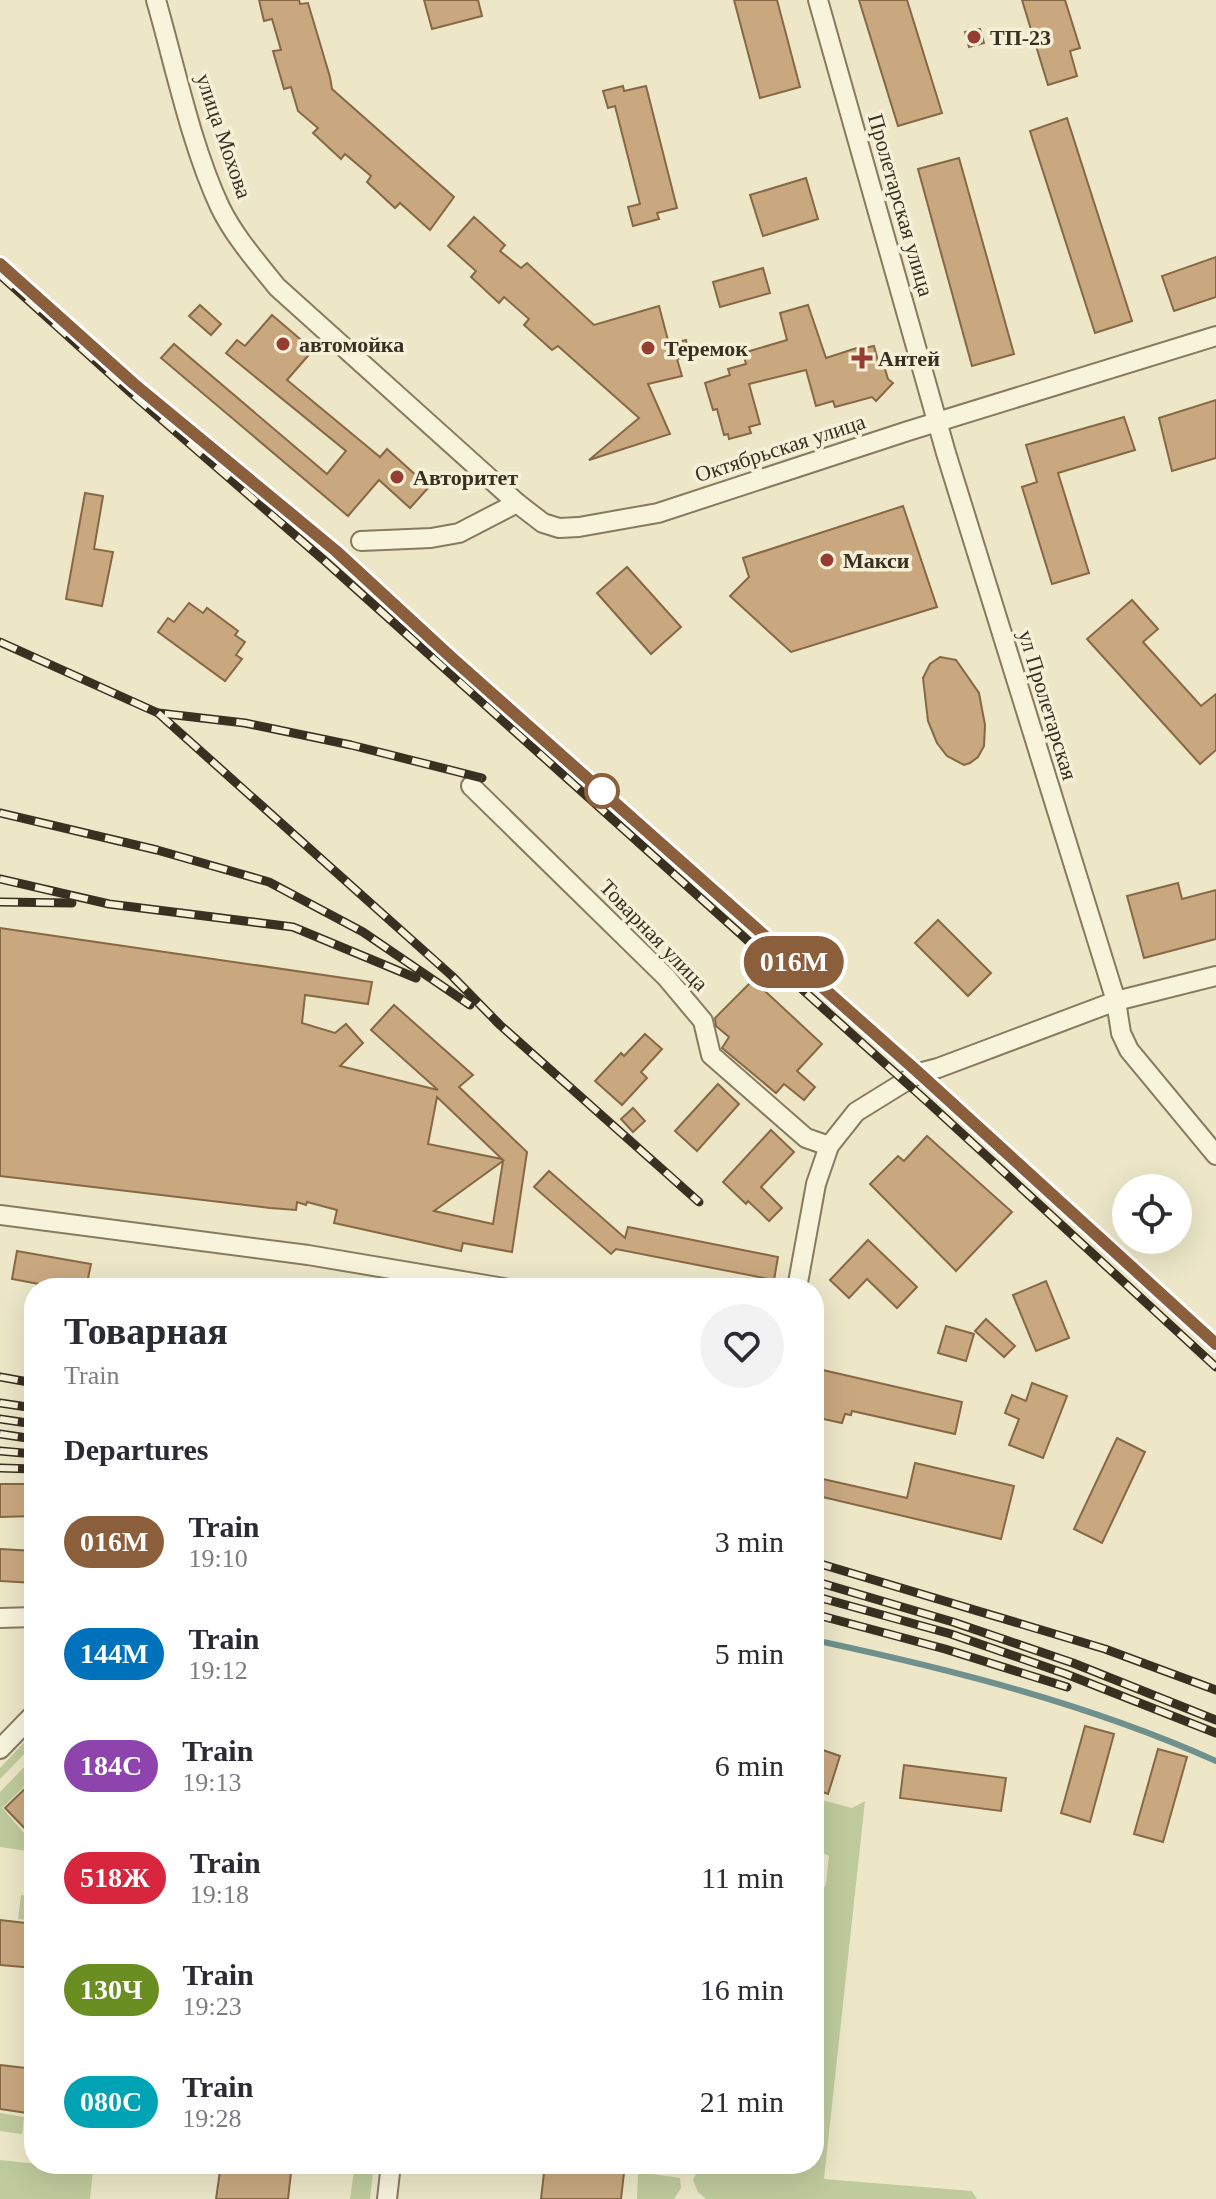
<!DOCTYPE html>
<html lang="en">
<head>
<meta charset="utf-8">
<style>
	body { margin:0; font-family:Georgia,serif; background:#f2f2f3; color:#2b2b33; height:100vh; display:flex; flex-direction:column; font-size:30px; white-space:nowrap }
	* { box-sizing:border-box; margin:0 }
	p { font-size:26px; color:#7c7c81 }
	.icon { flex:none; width:44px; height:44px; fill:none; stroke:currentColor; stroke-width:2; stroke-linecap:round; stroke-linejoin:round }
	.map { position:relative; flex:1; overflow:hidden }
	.sheet { position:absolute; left:24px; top:1278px; width:800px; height:896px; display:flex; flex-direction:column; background:#fff; border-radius:32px; box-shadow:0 8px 32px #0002 }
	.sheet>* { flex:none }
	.badge { padding:0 16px; border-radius:26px; font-size:28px; line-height:52px }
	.controls { position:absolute; left:1112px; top:1174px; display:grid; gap:16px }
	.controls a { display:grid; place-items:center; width:80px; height:80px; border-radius:50%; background:#fff; box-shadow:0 8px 32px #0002; font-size:40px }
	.map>.badge { position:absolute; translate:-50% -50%; box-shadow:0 0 0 4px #fff }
	h2 { padding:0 40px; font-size:30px; line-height:72px }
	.round { display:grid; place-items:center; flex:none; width:84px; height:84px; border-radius:42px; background:#f2f2f3 }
	.summary { display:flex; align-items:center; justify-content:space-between; height:136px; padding:0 40px }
	h1 { font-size:38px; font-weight:700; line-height:60px }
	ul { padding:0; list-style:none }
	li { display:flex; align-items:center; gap:24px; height:112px; padding:0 40px }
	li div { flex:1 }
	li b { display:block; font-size:30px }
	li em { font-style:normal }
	li .badge { min-width:88px; font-weight:700; text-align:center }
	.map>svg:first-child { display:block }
	.green { fill:#bfcb9c }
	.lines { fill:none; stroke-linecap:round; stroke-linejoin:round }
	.stream { stroke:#6f908c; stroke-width:6 }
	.building { fill:#c9a880; stroke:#876844; stroke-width:2; fill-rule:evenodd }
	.street-casing { stroke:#887a5e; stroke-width:22 }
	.street { stroke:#f8f3db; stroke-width:18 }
	.rail-casing { stroke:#393021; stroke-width:9 }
	.rail { stroke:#f5f0d7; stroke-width:6; stroke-dasharray:18; stroke-linecap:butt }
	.line-casing { stroke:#fff; stroke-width:18 }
	.line { stroke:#8b5e3c; stroke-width:12 }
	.poi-dot { fill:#953d30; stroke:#f5f0d7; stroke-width:3 }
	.stop-dot { fill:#fff; stroke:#8b5e3c; stroke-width:4 }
	.labels { text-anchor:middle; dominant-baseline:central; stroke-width:7; stroke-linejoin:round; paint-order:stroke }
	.poi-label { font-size:22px; font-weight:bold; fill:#393021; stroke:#f5f0d7; text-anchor:start }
	.street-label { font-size:22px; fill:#393021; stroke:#f5f0d7 }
</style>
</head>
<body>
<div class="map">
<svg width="1216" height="2199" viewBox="0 0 1216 2199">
	<rect width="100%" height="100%" fill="#ede7c8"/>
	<g class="green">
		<path d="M34,1732v12l-34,35v-11z"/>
		<path d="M34,1757v20l-32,31 32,36v8l-34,-5v-55z"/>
		<path d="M814,1798l38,10 13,-7 -41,378 148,12 5,8h-271l-8,-7 -5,-12 7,-16h114v-265h4l8,-15 3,-28 -15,-8z"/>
		<path d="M21,1895l13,2v24l-16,-2z"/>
		<path d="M0,2113l24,4 -2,17 -22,-3z"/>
		<path d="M0,2160l93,10 -3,29h-90z"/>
		<path d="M355,2164h19l-4,35h-20z"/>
		<path d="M638,2172l42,6 1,10 -7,11h-37z"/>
	</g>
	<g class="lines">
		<path class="stream" d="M814,1640c136,29 275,64 402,121"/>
	</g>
	<g class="building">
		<path d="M259,0h40l1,4 8,-1 22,74 2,12 122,108 -24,33 -30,-27 -5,5 -28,-26 4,-6 -26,-22 -4,5 -28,-26 5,-5 -20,-17 -7,-24 -7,2 -11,-38 8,-1 -9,-31 -8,2z"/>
		<path d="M424,0h54l4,16 -50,13z"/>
		<path d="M734,0h43l23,87 -40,11z"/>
		<path d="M859,0h48l35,113 -44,13z"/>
		<path d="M1022,0h43l15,48 -10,3 7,25 -29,9z"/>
		<path d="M980,29l4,14 -15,4 -4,-15z"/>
		<path d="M623,86l1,5 22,-5 31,122 -20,5 2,6 -26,7 -5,-19 12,-3 -25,-98 -7,2 -5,-17z"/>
		<path d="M1067,118l65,203 -37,12 -65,-202z"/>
		<path d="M959,158l55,196 -42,12 -54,-197z"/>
		<path d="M806,178l12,41 -55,17 -13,-41z"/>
		<path d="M474,217l31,28 -5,6 21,17 6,-5 67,62 65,-19 10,38 17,-4 4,15 -13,4 5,17 -34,8 22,50 -81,26 50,-42 -81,-72 -6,4 -28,-25 5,-6 -25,-22 -5,6 -28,-26 5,-6 -28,-25z"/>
		<path d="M1216,257v40l-42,14 -12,-35z"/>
		<path d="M763,268l7,25 -50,14 -7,-25z"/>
		<path d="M200,305l21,19 -10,11 -22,-19z"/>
		<path d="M808,305l18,53 37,-12 1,2 10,-2 4,15 4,-2 6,20 5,4 -17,18 -4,-4 -37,10 -2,-6 -17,5 -10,-36 -57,14 11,40 -11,3 2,6 -22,6 -1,-5 -4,1 -7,-26 -4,1 -8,-27 25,-8 -2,-6 18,-5 -3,-11 44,-13 -7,-27z"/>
		<path d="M272,315l41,35 -26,30 93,77 7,-8 42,38 -19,21 -31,-28 -31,36 -187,-158 13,-14 153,130 19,-23 -120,-98 11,-13 8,6z"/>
		<path d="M1216,400v58l-44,13 -13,-53z"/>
		<path d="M1124,417l11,33 -77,23 31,100 -37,11 -30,-97 15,-5 -11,-37z"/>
		<path d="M85,493l18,3 -9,53 19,3 -11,54 -36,-7z"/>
		<path d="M903,506l34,101 -146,45 -61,-56 19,-19 -6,-19z"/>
		<path d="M627,567l54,60 -30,27 -54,-61z"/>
		<path d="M1132,600l26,29 -15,13 58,64 15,-12v56l-16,14 -113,-125z"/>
		<path d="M189,603l14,10 4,-5 31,23 -3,4 10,7 -9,13 6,4 -17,22 -67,-49 10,-14 6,4z"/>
		<path d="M940,657l16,3 23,33 6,32 -1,21 -6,11 -8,6 -6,2 -17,-9 -10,-13 -9,-22 -5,-43 7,-14z"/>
		<path d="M1178,883l4,16 34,-9v49l-72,19 -17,-62z"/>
		<path d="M938,920l53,53 -23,23 -53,-53z"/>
		<path d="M0,928l372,54 -4,22 -63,-9 -3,28 33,10 11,-9 17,19 -23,23 98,24 -67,-60 23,-25 79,70 -14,12 68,65 -15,100 -49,-9 -2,8 -127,-28 3,-13 -30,-8 -1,3 -9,-3 -1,8 -26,-2 -270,-32zM437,1097l65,62 -74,-15zM503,1161l-10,63 -59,-13z"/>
		<path d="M753,980l69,64 -25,27 18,16 -11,13 -20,-16 -8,9 -54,-45 7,-11 -13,-11 -1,-8z"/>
		<path d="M645,1034l17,15 -21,23 6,6 -25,27 -27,-24 26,-28 3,3z"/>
		<path d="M718,1084l21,20 -42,47 -22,-20z"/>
		<path d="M633,1108l12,13 -12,11 -12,-13z"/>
		<path d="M771,1130l23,22 -33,35 21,21 -13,13 -21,-20 -2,3 -23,-22z"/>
		<path d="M927,1136l85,76 -56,59 -86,-87 28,-28 6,5z"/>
		<path d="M549,1171l76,67 3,-11 150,30 -4,23 -158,-31 -5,5 -77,-67z"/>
		<path d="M868,1240l49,47 -20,21 -30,-29 -18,19 -19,-18z"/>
		<path d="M17,1251l74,13 -5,24h-26l-48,-9z"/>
		<path d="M1046,1281l23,57 -33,13 -23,-56z"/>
		<path d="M986,1319l29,27 -11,11 -29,-26z"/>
		<path d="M946,1326l28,8 -8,27 -28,-8z"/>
		<path d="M814,1368l148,34 -7,32 -103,-23 -1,4 -6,-1 -3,9 -28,-6z"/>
		<path d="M1032,1383l35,13 -24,62 -34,-13 10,-26 -14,-6 7,-18 14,6z"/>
		<path d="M1117,1438l28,14 -43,91 -28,-14z"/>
		<path d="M915,1463l99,23 -13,53 -187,-44v-18l93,21z"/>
		<path d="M0,1484h34v32l-34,1z"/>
		<path d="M0,1549l34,2v32l-34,-2z"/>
		<path d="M1085,1726l29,8 -24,88 -29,-9z"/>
		<path d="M814,1747l26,9 -12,38 -14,-5z"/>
		<path d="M1158,1749l29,8 -24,85 -29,-8z"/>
		<path d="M904,1765l102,13 -5,33 -101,-13z"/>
		<path d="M34,1780v58l-29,-30z"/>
		<path d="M0,1920l34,4v44l-34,-3z"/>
		<path d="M0,2065l34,4v45l-34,-5z"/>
		<path d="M221,2164h71l-4,35h-72z"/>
		<path d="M545,2164h80l-4,35h-80z"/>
	</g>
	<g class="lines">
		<defs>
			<g id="street">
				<path d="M156,0c19,66 35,145 64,207 14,29 37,55 57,80l240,216"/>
				<path d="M818,0l128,453 170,548 5,32 8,17 87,105"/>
				<path d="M361,541l70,-3 28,-5 58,-30 26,20 16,5 20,-1 79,-14 250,-82 308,-95"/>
				<path d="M471,786l195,191 37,44 8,34 95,83 23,8"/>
				<path d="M0,1215l308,40 196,33"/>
				<path d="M797,1288l19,-104 13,-38 27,-34 63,-39 19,-5 178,-67 100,-25"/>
				<path d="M0,1618l34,-1"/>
				<path d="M0,1749l34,-35"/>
				<path d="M387,2199l4,-35"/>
			</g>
		</defs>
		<use href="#street" class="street-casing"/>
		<use href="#street" class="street"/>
		<defs>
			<g id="rail">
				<path d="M0,275l131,118 195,169 605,543 285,262"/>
				<path d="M213,449l123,102 96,89 487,433 297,271"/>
				<path d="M0,642l158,71 87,10 106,22 131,33"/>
				<path d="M158,713l294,263 48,49 199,177"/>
				<path d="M0,813l157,37 112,32 94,50 107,73"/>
				<path d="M0,879l109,25 184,23 123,51"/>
				<path d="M0,902l72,1"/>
				<path d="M0,1377l34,6"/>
				<path d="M0,1403l34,5"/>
				<path d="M0,1419l34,5"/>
				<path d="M0,1434l34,5"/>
				<path d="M0,1451l34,3"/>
				<path d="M0,1468l34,1"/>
				<path d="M814,1562l291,87 111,41"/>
				<path d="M814,1581l139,41 120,41 143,57"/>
				<path d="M814,1596l137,38 115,40 150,59"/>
				<path d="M814,1614l131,35 122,38"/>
			</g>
		</defs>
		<use href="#rail" class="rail-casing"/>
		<use href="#rail" class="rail"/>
	</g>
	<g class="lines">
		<defs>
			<path id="line" d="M0,264l134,120 202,167 117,108 466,414 297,271"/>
		</defs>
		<use href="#line" class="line-casing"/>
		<use href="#line" class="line"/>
	</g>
	<g class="poi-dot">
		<circle cx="974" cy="37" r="8"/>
		<circle cx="283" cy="344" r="8"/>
		<circle cx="648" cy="348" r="8"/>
		<path d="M858 346h8v8h8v8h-8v8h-8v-8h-8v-8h8z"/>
		<circle cx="397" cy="477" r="8"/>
		<circle cx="827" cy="560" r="8"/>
	</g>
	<circle class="stop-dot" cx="602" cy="791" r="16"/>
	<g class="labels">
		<g class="poi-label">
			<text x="990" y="37">ТП-23</text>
			<text x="299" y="344">автомойка</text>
			<text x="664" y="348">Теремок</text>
			<text x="878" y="358">Антей</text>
			<text x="413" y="477">Авторитет</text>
			<text x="843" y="560">Макси</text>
		</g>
		<g class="street-label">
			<text transform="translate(224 136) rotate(71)">улица Мохова</text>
			<text transform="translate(901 205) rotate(74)">Пролетарская улица</text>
			<text transform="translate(780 448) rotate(-18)">Октябрьская улица</text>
			<text transform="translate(1048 705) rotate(73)">ул Пролетарская</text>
			<text transform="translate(654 935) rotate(46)">Товарная улица</text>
		</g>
	</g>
</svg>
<div class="controls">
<a><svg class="icon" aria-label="locate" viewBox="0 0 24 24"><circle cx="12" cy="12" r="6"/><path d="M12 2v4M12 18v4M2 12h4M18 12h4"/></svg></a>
</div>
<b class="badge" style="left:794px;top:962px;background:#8b5e3c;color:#fff">016М</b>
<section class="sheet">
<div class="summary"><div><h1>Товарная</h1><p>Train</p></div><a class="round"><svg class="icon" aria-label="heart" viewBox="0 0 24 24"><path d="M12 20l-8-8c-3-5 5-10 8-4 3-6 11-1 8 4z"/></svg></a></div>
<h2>Departures</h2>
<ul>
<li><span class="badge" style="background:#8b5e3c;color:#fff">016М</span><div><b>Train</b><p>19:10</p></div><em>3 min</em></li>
<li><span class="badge" style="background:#0072bc;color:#fff">144М</span><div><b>Train</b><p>19:12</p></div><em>5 min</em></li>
<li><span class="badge" style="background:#8e44ad;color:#fff">184С</span><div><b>Train</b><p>19:13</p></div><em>6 min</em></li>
<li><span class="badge" style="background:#d7263d;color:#fff">518Ж</span><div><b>Train</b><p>19:18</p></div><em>11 min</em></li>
<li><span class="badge" style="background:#6b8e23;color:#fff">130Ч</span><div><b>Train</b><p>19:23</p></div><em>16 min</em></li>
<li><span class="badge" style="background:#00a3b4;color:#fff">080С</span><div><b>Train</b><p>19:28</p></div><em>21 min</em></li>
</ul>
</section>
</div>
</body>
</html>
